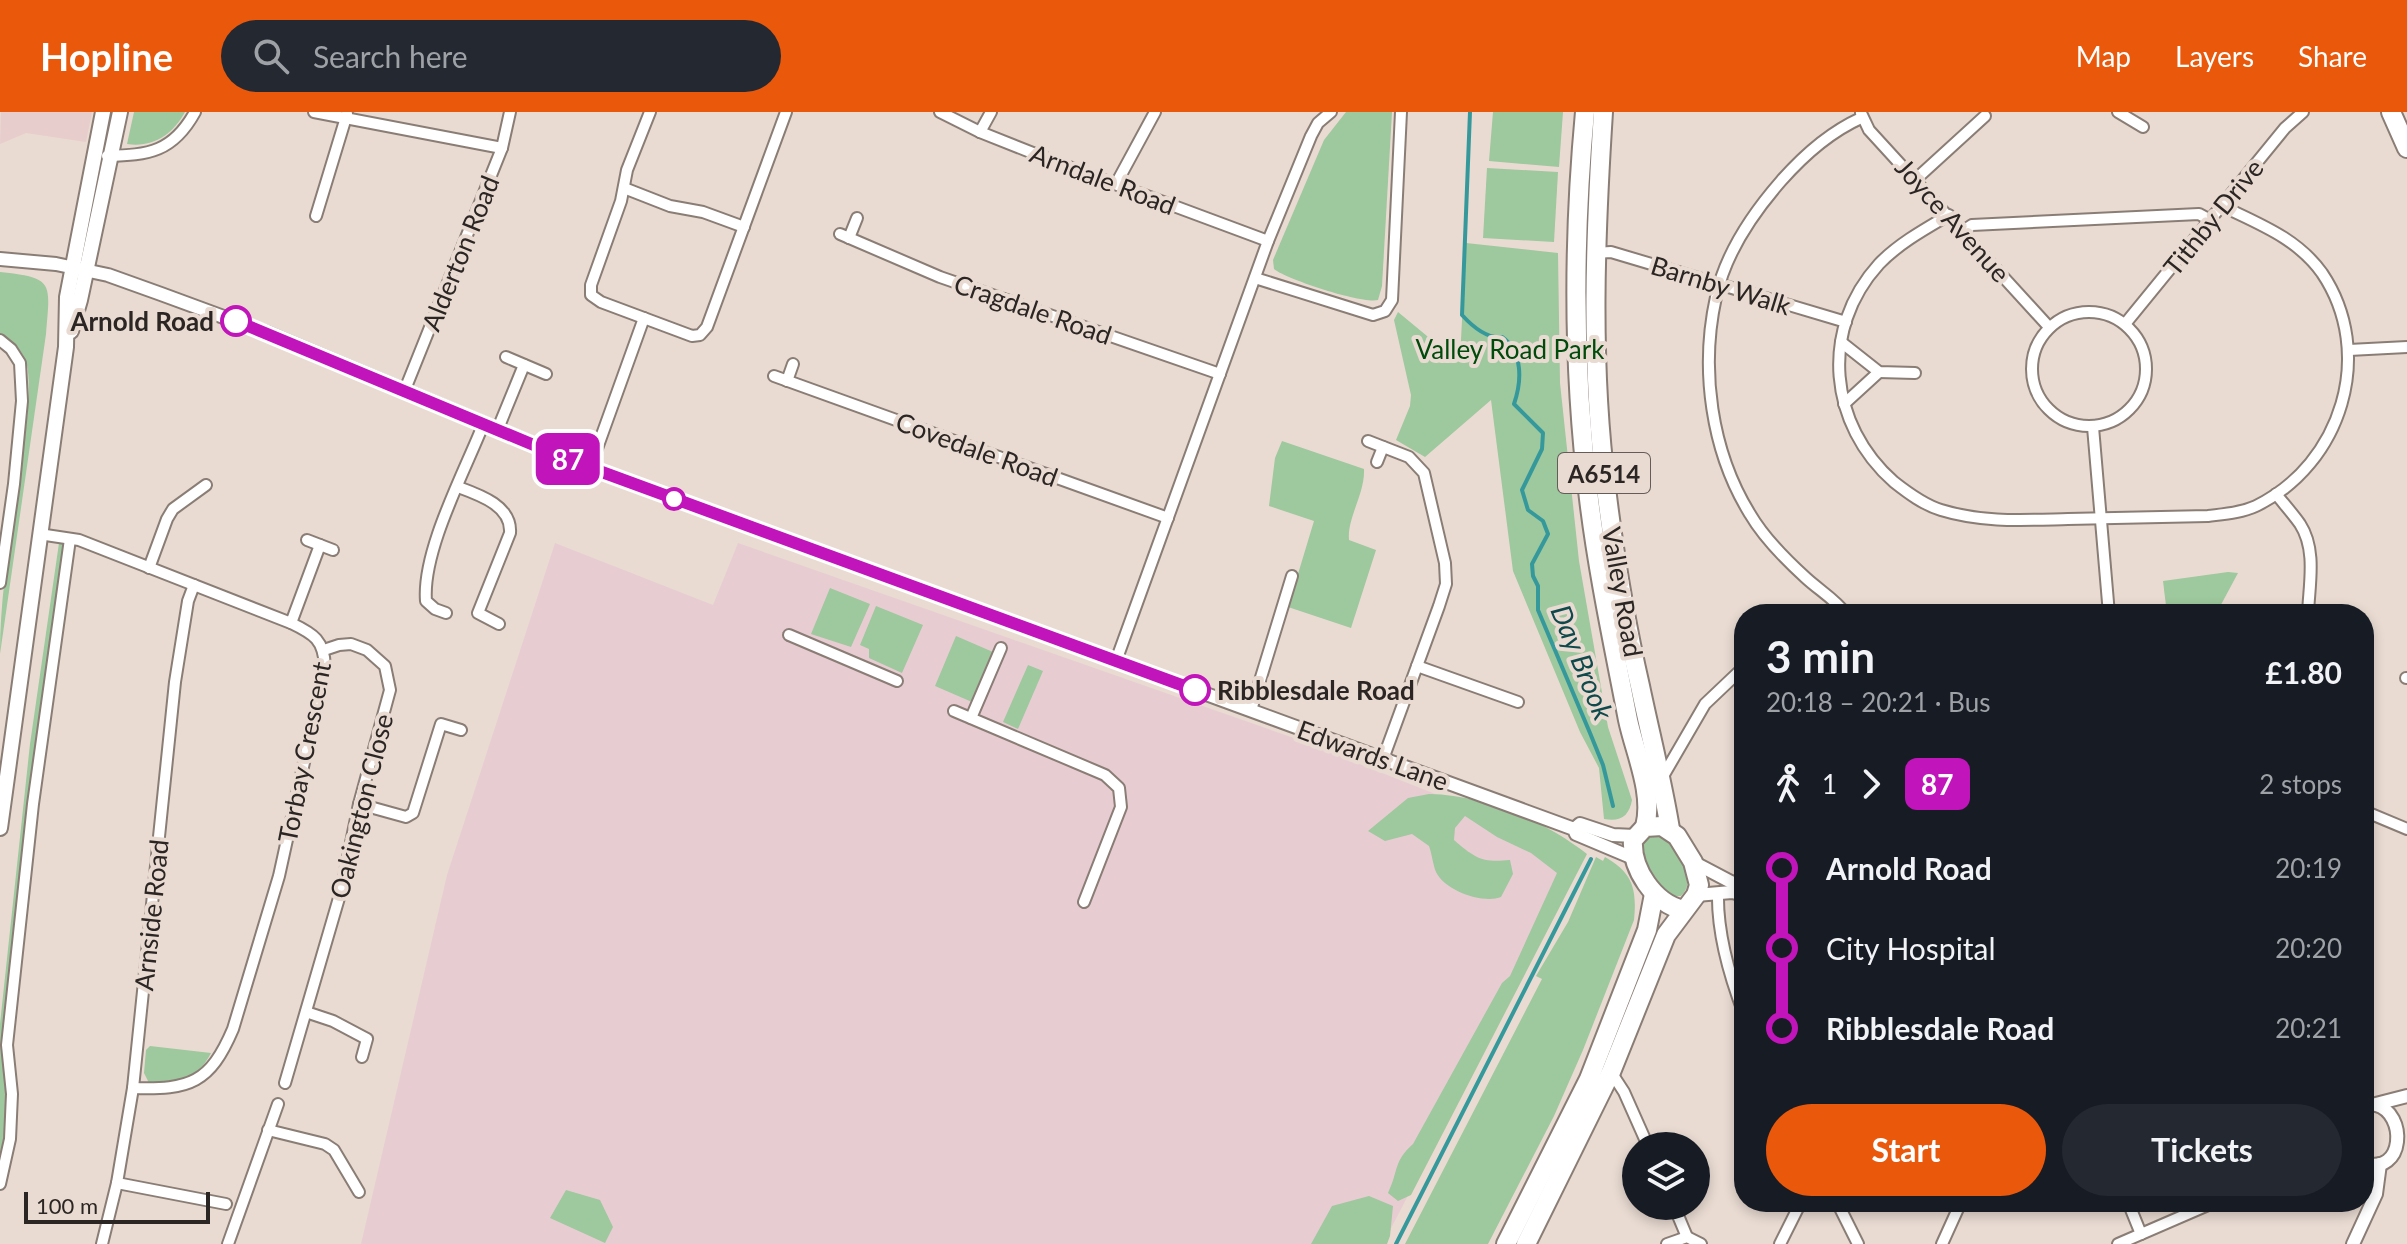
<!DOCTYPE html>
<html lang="en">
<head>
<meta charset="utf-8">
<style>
	body { margin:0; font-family:Lato,sans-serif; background:#242831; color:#f1f3f6; height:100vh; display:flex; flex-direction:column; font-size:30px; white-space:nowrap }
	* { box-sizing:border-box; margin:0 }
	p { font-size:26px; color:#9ea1a6 }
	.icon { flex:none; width:44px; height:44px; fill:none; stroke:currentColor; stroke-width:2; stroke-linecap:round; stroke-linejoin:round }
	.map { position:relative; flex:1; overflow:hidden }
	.sheet { position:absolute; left:1734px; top:492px; width:640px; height:608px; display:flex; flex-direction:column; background:#171b24; border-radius:32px; box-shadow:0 4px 12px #0003 }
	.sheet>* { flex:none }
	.badge { padding:0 16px; border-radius:12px; font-size:28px; line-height:52px }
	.controls { position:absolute; left:1622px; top:1020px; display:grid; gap:16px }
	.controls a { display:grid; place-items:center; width:88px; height:88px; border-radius:50%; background:#171b24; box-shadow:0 4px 12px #0003; font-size:40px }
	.scale { position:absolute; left:24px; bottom:20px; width:186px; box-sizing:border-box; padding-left:8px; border:4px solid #2b2623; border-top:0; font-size:22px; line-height:28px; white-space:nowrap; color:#2b2623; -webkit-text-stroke:6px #e9dbd2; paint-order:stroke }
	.map>.badge { position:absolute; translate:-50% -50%; box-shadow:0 0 0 4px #fff }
	.legs { display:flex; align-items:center; gap:12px; height:88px; padding:0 32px; font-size:26px }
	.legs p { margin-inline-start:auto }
	.head { display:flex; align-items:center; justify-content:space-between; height:136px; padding:0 32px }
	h1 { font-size:44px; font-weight:700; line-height:60px }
	.primary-button { display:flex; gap:16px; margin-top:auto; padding:16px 32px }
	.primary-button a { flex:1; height:92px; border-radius:48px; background:#ea580c; color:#fff; font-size:32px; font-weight:700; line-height:92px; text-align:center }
	.primary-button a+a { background:#242831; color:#f1f3f6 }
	ul { padding:0 32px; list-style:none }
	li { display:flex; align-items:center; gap:28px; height:80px; font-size:30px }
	li i { display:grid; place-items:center; width:12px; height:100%; margin:0 10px; background:currentColor }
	li i::after { content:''; width:20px; height:20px; margin:-10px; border:6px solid; border-radius:50%; background:#171b24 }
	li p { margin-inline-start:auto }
	li:first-child i { background:linear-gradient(#0000 50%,currentColor 0) }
	li:last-child i { background:linear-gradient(currentColor 50%,#0000 0) }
	header { display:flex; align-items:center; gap:48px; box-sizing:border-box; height:112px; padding:0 40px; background:#ea580c; color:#fff }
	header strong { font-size:38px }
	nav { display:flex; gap:44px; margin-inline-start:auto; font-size:28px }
	.search { width:560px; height:72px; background:#242831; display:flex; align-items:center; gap:20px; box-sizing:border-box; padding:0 28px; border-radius:44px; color:#9ea1a6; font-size:30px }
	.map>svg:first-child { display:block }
	.commercial { fill:#e8cdcd }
	.medical { fill:#e7cdd2 }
	.green { fill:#9ec89d }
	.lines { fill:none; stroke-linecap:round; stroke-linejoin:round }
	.stream { stroke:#35999c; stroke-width:4 }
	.minor-casing { stroke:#8a7d75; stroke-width:14 }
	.tertiary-casing { stroke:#8a7d75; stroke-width:16 }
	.secondary-casing { stroke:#8a7d75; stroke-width:18 }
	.trunk-casing { stroke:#8a7d75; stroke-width:22 }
	.minor { stroke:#fff; stroke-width:10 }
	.tertiary { stroke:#fff; stroke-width:12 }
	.secondary { stroke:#fff; stroke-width:14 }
	.trunk { stroke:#fff; stroke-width:18 }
	.line-1-casing { stroke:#fff; stroke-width:18 }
	.line-1 { stroke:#c115bb; stroke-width:12 }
	.stop-1-dot { fill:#fff; stroke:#c115bb; stroke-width:4 }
	.labels { text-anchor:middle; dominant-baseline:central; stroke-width:8; stroke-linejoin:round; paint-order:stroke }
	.shield { fill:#e9dbd2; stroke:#645c58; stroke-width:2 }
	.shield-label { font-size:24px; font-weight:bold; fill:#2b2623 }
	.street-label { font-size:26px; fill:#2b2623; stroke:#e9dbd2 }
	.stop-label { font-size:26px; font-weight:bold; fill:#2b2623; stroke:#e9dbd2; text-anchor:end }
	.park-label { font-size:26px; fill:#004a0c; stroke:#e9dbd2 }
	.water-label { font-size:28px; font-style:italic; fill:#0f494b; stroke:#e9dbd2 }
</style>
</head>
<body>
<header>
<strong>Hopline</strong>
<div class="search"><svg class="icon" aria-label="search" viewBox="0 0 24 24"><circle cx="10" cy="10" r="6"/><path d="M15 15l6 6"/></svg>Search here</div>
<nav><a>Map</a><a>Layers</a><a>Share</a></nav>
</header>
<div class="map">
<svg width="2407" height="1132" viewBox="0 0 2407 1132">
	<rect width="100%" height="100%" fill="#e9dbd2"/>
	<path class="commercial" d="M1,0h91l-6,30 -60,-9 -26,11z"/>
	<path class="medical" d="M555,431l158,62 25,-62 553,194 294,116 -202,391h-1022l86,-369z"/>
	<g class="green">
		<path d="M134,0h51c-12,22 -32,36 -58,32z"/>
		<path d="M1346,0h46l-10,174 -4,14c-16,4 -90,-20 -104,-31l-1,-9 51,-120z"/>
		<path d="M1493,0h70l-4,55 -70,-6z"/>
		<path d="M1487,56l71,4 -4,70 -71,-4z"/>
		<path d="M1466,131l92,10 2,130 19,178 29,166 24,73c-3,16 -11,22 -28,19l-5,-51 -19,-36 -67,-161 -22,-171 -66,57 -29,-17 14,-34 1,-11 -17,-75 4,-8 58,48 4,-1z"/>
		<path d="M0,160c55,6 50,10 46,62l-46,320c0,-64 12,-127 21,-190 4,-26 11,-74 6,-99 -3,-15 -16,-23 -27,-32z"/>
		<path d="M1282,329l82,28c1,26 -17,48 -15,71l27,10 -25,78 -63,-21 26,-86 -45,-15 6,-48z"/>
		<path d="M59,431h4l1,11 -36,260 -21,302 -7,42v-134l30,-280z"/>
		<path d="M2228,460l10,1 -22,41h-49l-4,-33z"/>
		<path d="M830,476l40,16 -19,43 -40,-13z"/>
		<path d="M876,494l47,19 -21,48 -33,-15v-9l-9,-4z"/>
		<path d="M956,524l37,16 -21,50 -37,-16z"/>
		<path d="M1028,553l15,6 -25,58 -15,-7z"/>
		<path d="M1429,682c55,1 114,26 158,60l-176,341 -13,6 -10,-8c11,-23 5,-31 25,-49l89,-161 8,-7 47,-103 -26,-20 -34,-16 -32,-21 -10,12 -1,12c21,18 28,23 56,20l3,14 -12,23c-18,7 -56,-6 -65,-25 -3,-7 -4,-18 -7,-26l-17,-12 -27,7 -17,-10 40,-33z"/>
		<path d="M1656,722l14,6c9,17 28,40 11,56h-16c-9,-14 -41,-56 -9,-62z"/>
		<path d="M1596,745l7,4 2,-4c28,16 32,32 29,63l-51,130 -29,66 -66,128h-83l137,-265 -6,-3 32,-54z"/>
		<path d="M150,934l61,7c-15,28 -31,31 -61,32l-6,-12 2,-23z"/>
		<path d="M566,1078l34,10 13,27 -8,16 -55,-25z"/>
		<path d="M1369,1084l24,10 -3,30 -3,8h-76l21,-38z"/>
	</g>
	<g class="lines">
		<g class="stream">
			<path d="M1470,0l-8,203c10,11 24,24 40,22 21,15 20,44 12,67l29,29 -1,16 -20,41 6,20 15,11 5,13 -16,30 1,12 5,10v24l52,123 13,32 10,41"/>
			<path d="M1396,1132l195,-385"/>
		</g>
		<defs>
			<g id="minor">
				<path d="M314,0l188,36"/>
				<path d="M650,0l-23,58 -6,31 -30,84v10l10,7 91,34 8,-1 7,-8 79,-215"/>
				<path d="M940,0l40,20 73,29 215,80"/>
				<path d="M2118,0l25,15"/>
				<path d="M1861,1l8,17 180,197"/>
				<path d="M980,20l11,-20"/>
				<path d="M107,44c42,-1 66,-4 88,-44"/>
				<path d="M1916,67l69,-63"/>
				<path d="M1116,72l39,-72"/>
				<path d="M624,76l46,18 33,6 41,15"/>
				<path d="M1949,103c-24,14 -51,29 -70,49 -60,66 -50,161 15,218 14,11 30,23 47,28 42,13 84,10 127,9 47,-1 94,-2 140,-3 16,-2 33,-3 48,-10 86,-42 120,-153 66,-233 -25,-35 -63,-49 -100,-67"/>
				<path d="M316,104l31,-102"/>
				<path d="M1963,119l9,-6 227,-11 11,6"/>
				<path d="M840,122l100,43 280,97"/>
				<path d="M849,126l8,-20"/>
				<path d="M1595,141l16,-1 235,70"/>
				<path d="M1255,166l118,37 12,-4 7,-11 9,-188"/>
				<circle cx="2089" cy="257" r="57"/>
				<path d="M2125,212l160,-196 18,-16"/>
				<path d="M0,228l11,9 9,14 2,38 -8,83 -14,99"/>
				<path d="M1841,230l38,30 36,1"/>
				<path d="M2349,238l58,-3"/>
				<path d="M506,245l40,17"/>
				<path d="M774,264l394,142"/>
				<path d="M787,269l6,-17"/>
				<path d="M404,280l98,-244 8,-36"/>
				<path d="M1844,292l35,-32"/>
				<path d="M2093,315l16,187"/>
				<path d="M497,319l27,-66"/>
				<path d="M1368,329l41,16 15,16 21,90 1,21 -7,22 -56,153"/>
				<path d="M1377,350l6,-15"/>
				<path d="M590,356l54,-150"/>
				<path d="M458,375c22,8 54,19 52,46l-32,80 21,11"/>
				<path d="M2276,382c8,10 17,20 24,30 17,26 9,61 8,90"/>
				<path d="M39,422l40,6 212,83c23,11 33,17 34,44l-46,209 -46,153c-23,54 -43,61 -100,59"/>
				<path d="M307,428l26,10"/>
				<path d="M149,456l18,-49 6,-10 33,-24"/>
				<path d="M446,501l-11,-4 -9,-8c-4,-50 38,-128 57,-176"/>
				<path d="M1846,502c-10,-14 -27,-24 -40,-36 -21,-19 -42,-40 -56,-64 -39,-63 -50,-145 -34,-217 9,-42 37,-84 65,-116 22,-25 49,-49 80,-63"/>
				<path d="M291,511l29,-78"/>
				<path d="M789,523l108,46"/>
				<path d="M1116,549l152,-420 43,-105 7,-13 13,-11"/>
				<path d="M1417,554l101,36"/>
				<path d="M2406,566h1"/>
				<path d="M1251,598l41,-134"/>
				<path d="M954,599l151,64 14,13 2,19 -37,95"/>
				<path d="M971,606l30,-70"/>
				<path d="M1662,666l43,-74 39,-37"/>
				<path d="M359,692l47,13 7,-4 28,-89 20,6"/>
				<path d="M2364,699l43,18"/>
				<path d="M1718,781c-1,41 11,82 26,121"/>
				<path d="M306,900l27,9 34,18 -5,18"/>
				<path d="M1611,960l13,20 24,54"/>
				<path d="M285,971l56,-192 18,-87 31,-114 -5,-24 -18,-16 -16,-6 -12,1 -15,5"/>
				<path d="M268,1018l57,14 9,6 25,42"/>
				<path d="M117,1071l109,21"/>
				<path d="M0,1072l10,-45 2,-45 -5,-49 26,-241 37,-265"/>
				<path d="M1837,1090l21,42"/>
				<path d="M2128,1090l13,32"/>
				<path d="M1674,1094l13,31"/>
				<path d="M102,1132l15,-61 16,-95 42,-406 13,-81 6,-16"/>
				<path d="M228,1132l50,-140"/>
				<path d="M1667,1132l20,-7 14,7"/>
				<path d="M1780,1132l21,-42"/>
				<path d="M1942,1132l19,-42"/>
				<path d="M2118,1132l97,-42"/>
			</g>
			<g id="tertiary">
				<path d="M0,147l56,5 52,11 53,19 106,39 323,135 984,361 2,5 57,24"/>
				<path d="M1574,717l6,-5 33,11 22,1"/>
				<path d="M1693,750l38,20 13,4"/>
				<path d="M1696,783l36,-3 12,3"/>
				<path d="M2364,995l43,-11"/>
				<path d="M2364,1051c41,13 43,-50 12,-58"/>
				<path d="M2353,1132l23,-50 4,-30"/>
			</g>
			<g id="secondary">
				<path d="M71,219l9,-31 40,-188"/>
				<path d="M0,716l66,-481 1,-50 36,-185"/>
			</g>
			<g id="trunk">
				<path d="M1585,0c-12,128 -12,260 4,387 9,74 25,148 39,221 7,33 26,73 17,107"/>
				<path d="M1603,0c-8,125 -13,251 3,376 8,66 19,133 34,198 10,48 22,94 30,143"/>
				<path d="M2391,0l16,36"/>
				<path d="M1506,1132l83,-165 58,-149 7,-36"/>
				<path d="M1526,1132l85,-172 55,-137 30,-40 3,-10 -6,-23 -16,-26 -15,-10 -17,1 -12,13c-2,29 21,63 50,70"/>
			</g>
		</defs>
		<use href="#minor" class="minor-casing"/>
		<use href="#tertiary" class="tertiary-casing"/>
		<use href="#secondary" class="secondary-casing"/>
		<use href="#trunk" class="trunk-casing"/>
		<use href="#minor" class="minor"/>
		<use href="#tertiary" class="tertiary"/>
		<use href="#secondary" class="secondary"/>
		<use href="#trunk" class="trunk"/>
	</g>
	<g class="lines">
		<defs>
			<path id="line-1" d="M236,209l336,140 623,229"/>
		</defs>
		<use href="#line-1" class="line-1-casing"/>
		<use href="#line-1" class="line-1"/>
	</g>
	<g class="stop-1-dot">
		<circle cx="236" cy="209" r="14"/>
		<circle cx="674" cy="387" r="10"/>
		<circle cx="1195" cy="578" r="14"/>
	</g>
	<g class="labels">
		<rect class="shield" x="1558" y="341" width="92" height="40" rx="6"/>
		<g class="shield-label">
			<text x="1604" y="361">A6514</text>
		</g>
		<g class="street-label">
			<text transform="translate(1103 67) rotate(21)">Arndale Road</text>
			<text transform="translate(2213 105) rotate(-51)">Tithby Drive</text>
			<text transform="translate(1953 108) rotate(48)">Joyce Avenue</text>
			<text transform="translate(460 141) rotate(-68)">Alderton Road</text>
			<text transform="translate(1721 173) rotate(17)">Barnby Walk</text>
			<text transform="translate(1033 197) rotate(19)">Cragdale Road</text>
			<text transform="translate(977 337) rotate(20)">Covedale Road</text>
			<text transform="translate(1623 480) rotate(80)">Valley Road</text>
			<text transform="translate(304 640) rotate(-79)">Torbay Crescent</text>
			<text transform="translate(1373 643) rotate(20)">Edwards Lane</text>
			<text transform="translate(361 694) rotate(-76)">Oakington Close</text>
			<text transform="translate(151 803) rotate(-84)">Arnside Road</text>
		</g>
		<g class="stop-label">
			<text x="214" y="209">Arnold Road</text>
			<text x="1217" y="578" text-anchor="start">Ribblesdale Road</text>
		</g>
		<g class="park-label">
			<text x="1510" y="237">Valley Road Park</text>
		</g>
		<g class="water-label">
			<text transform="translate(1583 550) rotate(68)">Day Brook</text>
		</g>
	</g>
</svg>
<div class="controls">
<a><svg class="icon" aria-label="layers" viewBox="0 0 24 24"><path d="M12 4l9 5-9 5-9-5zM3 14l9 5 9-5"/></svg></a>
</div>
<div class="scale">100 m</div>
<b class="badge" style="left:568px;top:347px;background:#c115bb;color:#fff">87</b>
<section class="sheet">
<div class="head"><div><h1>3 min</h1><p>20:18 – 20:21 · Bus</p></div><b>£1.80</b></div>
<div class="legs"><svg class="icon" aria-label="walk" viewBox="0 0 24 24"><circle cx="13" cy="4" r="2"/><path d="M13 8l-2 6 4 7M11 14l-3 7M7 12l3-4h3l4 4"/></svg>1<svg class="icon" aria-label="forward" viewBox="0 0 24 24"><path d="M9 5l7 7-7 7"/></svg><b class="badge" style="background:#c115bb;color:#fff">87</b><p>2 stops</p></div>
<ul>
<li><i style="color:#c115bb"></i><b>Arnold Road</b><p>20:19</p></li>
<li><i style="color:#c115bb"></i><span>City Hospital</span><p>20:20</p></li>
<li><i style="color:#c115bb"></i><b>Ribblesdale Road</b><p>20:21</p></li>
</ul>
<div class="primary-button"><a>Start</a><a>Tickets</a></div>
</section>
</div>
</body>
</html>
